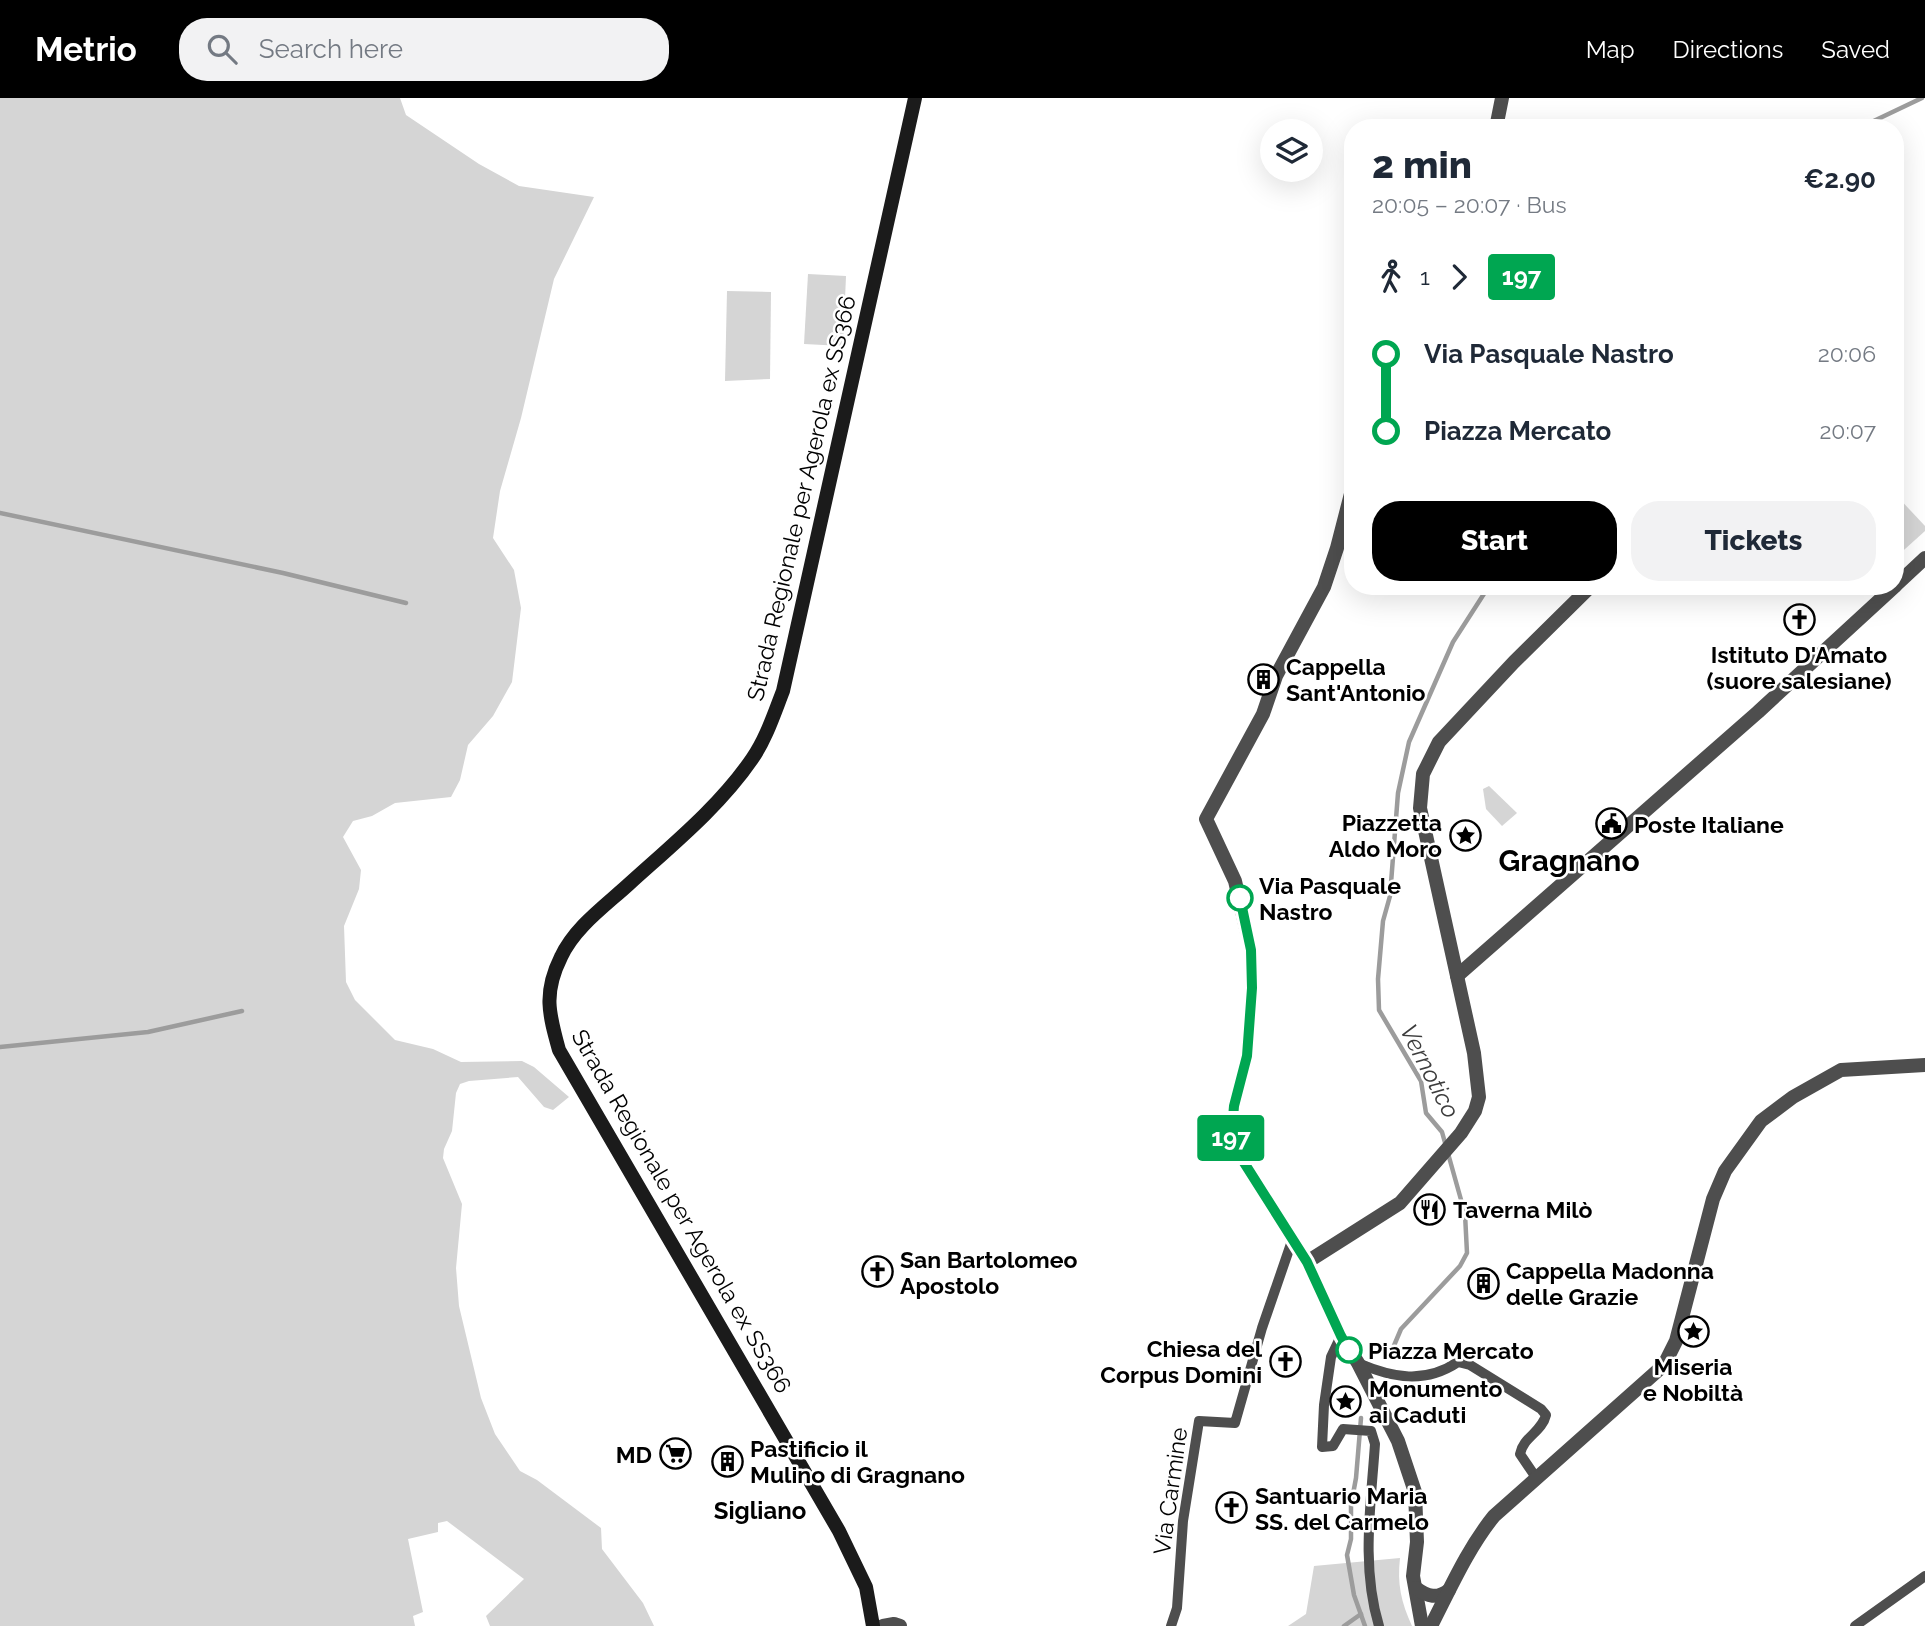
<!DOCTYPE html>
<html lang="en">
<head>
<meta charset="utf-8">
<style>
	body { margin:0; font-family:Raleway,sans-serif; background:#f2f2f3; color:#1f2937; height:100vh; display:flex; flex-direction:column; font-size:26px; white-space:nowrap }
	* { box-sizing:border-box; margin:0 }
	p { font-size:23px; color:#747a83 }
	.icon { flex:none; width:38px; height:38px; fill:none; stroke:currentColor; stroke-width:2; stroke-linecap:round; stroke-linejoin:round }
	.map { position:relative; flex:1; overflow:hidden }
	.sheet { position:absolute; left:1344px; top:21px; width:560px; height:476px; display:flex; flex-direction:column; background:#fff; border-radius:28px; box-shadow:0 7px 28px #0002 }
	.sheet>* { flex:none }
	.badge { padding:0 14px; border-radius:5px; font-size:24px; line-height:46px }
	.controls { position:absolute; left:1260px; top:21px; display:grid; gap:14px }
	.controls a { display:grid; place-items:center; width:63px; height:63px; border-radius:50%; background:#fff; box-shadow:0 7px 28px #0002; font-size:35px }
	.map>.badge { position:absolute; translate:-50% -50%; box-shadow:0 0 0 4px #fff }
	.legs { display:flex; align-items:center; gap:10px; height:77px; padding:0 28px; font-size:23px }
	.legs p { margin-inline-start:auto }
	.headline { display:flex; align-items:center; justify-content:space-between; height:119px; padding:0 28px }
	h1 { font-size:38px; font-weight:800; line-height:52px }
	.action { display:flex; gap:14px; margin-top:auto; padding:14px 28px }
	.action a { flex:1; height:80px; border-radius:28px; background:#000; color:#fff; font-size:28px; font-weight:800; line-height:80px; text-align:center }
	.action a+a { background:#f2f2f3; color:#1f2937 }
	ul { padding:0 28px; list-style:none }
	li { display:flex; align-items:center; gap:24px; height:77px; font-size:26px }
	li i { display:grid; place-items:center; width:10px; height:100%; margin:0 9px; background:currentColor }
	li i::after { content:''; width:18px; height:18px; margin:-9px; border:5px solid; border-radius:50%; background:#fff }
	li p { margin-inline-start:auto }
	li:first-child i { background:linear-gradient(#0000 50%,currentColor 0) }
	li:last-child i { background:linear-gradient(currentColor 50%,#0000 0) }
	header { display:flex; align-items:center; gap:42px; box-sizing:border-box; height:98px; padding:0 35px; background:#000; color:#fff }
	header strong { font-size:33px }
	nav { display:flex; gap:38px; margin-inline-start:auto; font-size:24px }
	.search { width:490px; height:63px; background:#f2f2f3; display:flex; align-items:center; gap:18px; box-sizing:border-box; padding:0 24px; border-radius:28px; color:#747a83; font-size:26px }
	.map>svg:first-child { display:block }
	.green { fill:#d5d5d5 }
	.lines { fill:none; stroke-linecap:round; stroke-linejoin:round }
	.stream { stroke:#9c9c9c; stroke-width:4.5 }
	.minor { stroke:#4e4e4e; stroke-width:10 }
	.tertiary { stroke:#4e4e4e; stroke-width:14 }
	.secondary { stroke:#1b1b1b; stroke-width:14 }
	.line-1-casing { stroke:#fff; stroke-width:16 }
	.line-1 { stroke:#00a651; stroke-width:10 }
	.stop-1-dot { fill:#fff; stroke:#00a651; stroke-width:3.5 }
	.labels { text-anchor:middle; dominant-baseline:central; stroke-width:5; stroke-linejoin:round; paint-order:stroke }
	.street-label { font-size:23px; fill:#000; stroke:#fff }
	.poi-label { font-size:23px; font-weight:bold; fill:#000; stroke:#fff; text-anchor:start }
	.stop-label { font-size:23px; font-weight:bold; fill:#000; stroke:#fff; text-anchor:start }
	.water-label { font-size:24px; font-style:italic; fill:#3d3d3d; stroke:#fff }
	.neighbourhood-label { font-size:24px; font-weight:bold; fill:#000; stroke:#fff }
	.district-label { font-size:30px; font-weight:bold; fill:#000; stroke:#fff }
</style>
</head>
<body>
<header>
<strong>Metrio</strong>
<div class="search"><svg class="icon" aria-label="search" viewBox="0 0 24 24"><circle cx="10" cy="10" r="6"/><path d="M15 15l6 6"/></svg>Search here</div>
<nav><a>Map</a><a>Directions</a><a>Saved</a></nav>
</header>
<div class="map">
<svg width="1925" height="1528" viewBox="0 0 1925 1528">
	<rect width="100%" height="100%" fill="#fff"/>
	<g class="green">
		<path d="M0,0h400l6,17 73,49 40,22 75,11 -40,82 -33,139 -21,73 -7,47 21,32 7,38 -9,74 -19,34 -25,29 -8,35 -9,17 -56,6 -23,13 -19,5 -10,16 18,33 -2,19 -15,37 2,56 9,18 40,40 38,9 28,13 61,-1 12,6 35,30 -16,13 -9,-3 -26,-30 -49,4 -9,3 -4,9 -4,38 -8,18 -1,9 19,46 -6,64 3,38 22,92 14,36 25,37 17,9 64,48 1,21 41,54 11,23h-164l-4,-10 38,-37 -77,-58 -9,2v9l-30,7 15,73 -10,4 2,10h-415z"/>
		<path d="M808,176l38,2 -3,70 -39,-2z"/>
		<path d="M727,193l44,1 -1,87 -45,2z"/>
		<path d="M1895,396l30,32v5l-30,27z"/>
		<path d="M1489,688l28,27 -15,13 -16,-17 -3,-20z"/>
		<path d="M1400,1460c-3,26 1,44 12,68h-124l18,-12 8,-48z"/>
	</g>
	<g class="lines">
		<g class="stream">
			<path d="M1859,30l63,-30"/>
			<path d="M0,415l283,60 123,30"/>
			<path d="M0,949l148,-15 94,-21"/>
			<path d="M1390,1257l11,-26 59,-63 7,-13 -2,-39 -23,-82 -16,-19 -5,-32 -42,-71 -1,-31 5,-58 7,-25 8,-103 11,-51 44,-100 36,-56"/>
			<path d="M1361,1320l-5,60 -5,27v34l-4,16 7,40 11,31"/>
			<path d="M1344,1528l17,-12"/>
		</g>
		<g class="minor">
			<path d="M1341,1238l-10,21 -7,48 -2,42 11,-1 10,-17 28,2 4,13c-4,60 -14,123 4,182"/>
			<path d="M1358,1265c35,15 67,21 100,-1l12,3 71,44 5,6c-4,17 -23,22 -26,39l17,25"/>
			<path d="M1171,1528l6,-18 6,-87 16,-100 36,2 27,-95 31,-90"/>
			<path d="M1855,1528l70,-50"/>
		</g>
		<g class="tertiary">
			<path d="M1496,30l6,-30"/>
			<path d="M1353,388l-16,62 -13,39 -48,89 -13,38 -57,105 29,62 16,69 1,38 -5,68 -13,50 -3,36 76,120 34,74 17,27 40,78 17,51 2,50 -4,34 9,50"/>
			<path d="M1895,488l30,-28"/>
			<path d="M1457,878l301,-264 137,-126"/>
			<path d="M1307,1164l93,-59 61,-70 14,-22 4,-14 -5,-44 -54,-245 3,-34 16,-32 75,-80 77,-76"/>
			<path d="M1416,1490c12,9 21,11 33,2"/>
			<path d="M883,1528l11,-2 6,2"/>
			<path d="M1431,1528c19,-37 37,-78 63,-110l170,-151 12,-24 37,-142 12,-28 36,-50 32,-24 48,-27 84,-5"/>
		</g>
		<path class="secondary" d="M873,1528l-7,-39 -27,-56 -280,-481c-10,-36 -16,-57 2,-93 14,-30 44,-51 68,-73 43,-39 90,-77 123,-125 14,-20 22,-45 31,-68l132,-593"/>
	</g>
	<g class="lines">
		<defs>
			<path id="line-1" d="M1240,800l11,52 1,38 -5,68 -13,50 -3,36 76,120 34,74 8,14"/>
		</defs>
		<use href="#line-1" class="line-1-casing"/>
		<use href="#line-1" class="line-1"/>
	</g>
	<defs>
		<symbol id="church-ring" viewBox="-11 -11 22 22"><circle r="9.5" fill="#fff" stroke="#000" stroke-width="1.5"/><path d="M-1.2-6h2.4v3.5h3.3v2.4h-3.3V6h-2.4V-.1h-3.3v-2.4h3.3Z" fill="#000"/></symbol>
		<symbol id="building-ring" viewBox="-11 -11 22 22"><circle r="9.5" fill="#fff" stroke="#000" stroke-width="1.5"/><path d="M-4-6H4V6H1V3H-1V6H-4ZM-2.5-4.3h1.7v1.8h-1.7ZM.8-4.3h1.7v1.8H.8ZM-2.5-1h1.7V.8h-1.7ZM.8-1h1.7V.8H.8Z" fill="#000"/></symbol>
		<symbol id="civic-ring" viewBox="-11 -11 22 22"><circle r="9.5" fill="#fff" stroke="#000" stroke-width="1.5"/><path d="M-.6-6.5H3V-4.5H.6V-3L4-1V1h2V6H-6V1h2V-1L-.6-3ZM-1.2 2.5V6h2.4V2.5Z" fill="#000"/></symbol>
		<symbol id="sight-ring" viewBox="-11 -11 22 22"><circle r="9.5" fill="#fff" stroke="#000" stroke-width="1.5"/><path d="M0-6L1.8-2.2L6-1.7L2.9 1.2L3.7 5.4L0 3.3L-3.7 5.4L-2.9 1.2L-6-1.7L-1.8-2.2Z" fill="#000"/></symbol>
		<symbol id="restaurant-ring" viewBox="-11 -11 22 22"><circle r="9.5" fill="#fff" stroke="#000" stroke-width="1.5"/><path d="M-5-6h1v4h1v-4h1v4h1v-4h1v5L-1.5 .5V6h-2V.5L-5-1ZM5-6V6H3V1.5H1.5Q1.5-4 5-6Z" fill="#000"/></symbol>
		<symbol id="supermarket-ring" viewBox="-11 -11 22 22"><circle r="9.5" fill="#fff" stroke="#000" stroke-width="1.5"/><path d="M-6-5.5h2.5l.6 2H6L4.5 2H-2.5L-4.4-4H-6ZM-1.5 3.2a1.3 1.3 0 1 0 .1 0ZM3 3.2a1.3 1.3 0 1 0 .1 0Z" fill="#000"/></symbol>
	</defs>
	<g fill-rule="evenodd">
		<use href="#church-ring" x="1782" y="504" width="35" height="35"/>
		<use href="#building-ring" x="1246" y="564" width="35" height="35"/>
		<use href="#civic-ring" x="1594" y="708" width="35" height="35"/>
		<use href="#sight-ring" x="1448" y="720" width="35" height="35"/>
		<use href="#restaurant-ring" x="1412" y="1094" width="35" height="35"/>
		<use href="#church-ring" x="860" y="1156" width="35" height="35"/>
		<use href="#building-ring" x="1466" y="1168" width="35" height="35"/>
		<use href="#sight-ring" x="1676" y="1216" width="35" height="35"/>
		<use href="#church-ring" x="1268" y="1246" width="35" height="35"/>
		<use href="#sight-ring" x="1328" y="1286" width="35" height="35"/>
		<use href="#supermarket-ring" x="658" y="1338" width="35" height="35"/>
		<use href="#building-ring" x="710" y="1346" width="35" height="35"/>
		<use href="#church-ring" x="1214" y="1392" width="35" height="35"/>
	</g>
	<g class="stop-1-dot">
		<circle cx="1240" cy="800" r="12"/>
		<circle cx="1349" cy="1252" r="12"/>
	</g>
	<g class="labels">
		<g class="street-label">
			<text transform="translate(801 400) rotate(-77)">Strada Regionale per Agerola ex SS366</text>
			<text transform="translate(682 1113) rotate(60)">Strada Regionale per Agerola ex SS366</text>
			<text transform="translate(1170 1393) rotate(-82)">Via Carmine</text>
		</g>
		<g class="poi-label">
			<text x="1799" y="556" text-anchor="middle">Istituto D'Amato<tspan x="1799" dy="26">(suore salesiane)</tspan></text>
			<text x="1286" y="568">Cappella<tspan x="1286" dy="26">Sant'Antonio</tspan></text>
			<text x="1442" y="724" text-anchor="end">Piazzetta<tspan x="1442" dy="26">Aldo Moro</tspan></text>
			<text x="1634" y="726">Poste Italiane</text>
			<text x="1453" y="1111">Taverna Milò</text>
			<text x="900" y="1161">San Bartolomeo<tspan x="900" dy="26">Apostolo</tspan></text>
			<text x="1506" y="1172">Cappella Madonna<tspan x="1506" dy="26">delle Grazie</tspan></text>
			<text x="1262" y="1250" text-anchor="end">Chiesa del<tspan x="1262" dy="26">Corpus Domini</tspan></text>
			<text x="1693" y="1268" text-anchor="middle">Miseria<tspan x="1693" dy="26">e Nobiltà</tspan></text>
			<text x="1369" y="1290">Monumento<tspan x="1369" dy="26">ai Caduti</tspan></text>
			<text x="750" y="1350">Pastificio il<tspan x="750" dy="26">Mulino di Gragnano</tspan></text>
			<text x="652" y="1356" text-anchor="end">MD</text>
			<text x="1255" y="1397">Santuario Maria<tspan x="1255" dy="26">SS. del Carmelo</tspan></text>
		</g>
		<g class="stop-label">
			<text x="1259" y="787">Via Pasquale<tspan x="1259" dy="26">Nastro</tspan></text>
			<text x="1368" y="1252">Piazza Mercato</text>
		</g>
		<g class="water-label">
			<text transform="translate(1430 973) rotate(63)">Vernotico</text>
		</g>
		<g class="neighbourhood-label">
			<text x="760" y="1412">Sigliano</text>
		</g>
		<g class="district-label">
			<text x="1569" y="762">Gragnano</text>
		</g>
	</g>
</svg>
<div class="controls">
<a><svg class="icon" aria-label="layers" viewBox="0 0 24 24"><path d="M12 4l9 5-9 5-9-5zM3 14l9 5 9-5"/></svg></a>
</div>
<b class="badge" style="left:1231px;top:1040px;background:#00a651;color:#fff">197</b>
<section class="sheet">
<div class="headline"><div><h1>2 min</h1><p>20:05 – 20:07 · Bus</p></div><b>€2.90</b></div>
<div class="legs"><svg class="icon" aria-label="walk" viewBox="0 0 24 24"><circle cx="13" cy="4" r="2"/><path d="M13 8l-2 6 4 7M11 14l-3 7M7 12l3-4h3l4 4"/></svg>1<svg class="icon" aria-label="forward" viewBox="0 0 24 24"><path d="M9 5l7 7-7 7"/></svg><b class="badge" style="background:#00a651;color:#fff">197</b></div>
<ul>
<li><i style="color:#00a651"></i><b>Via Pasquale Nastro</b><p>20:06</p></li>
<li><i style="color:#00a651"></i><b>Piazza Mercato</b><p>20:07</p></li>
</ul>
<div class="action"><a>Start</a><a>Tickets</a></div>
</section>
</div>
</body>
</html>
